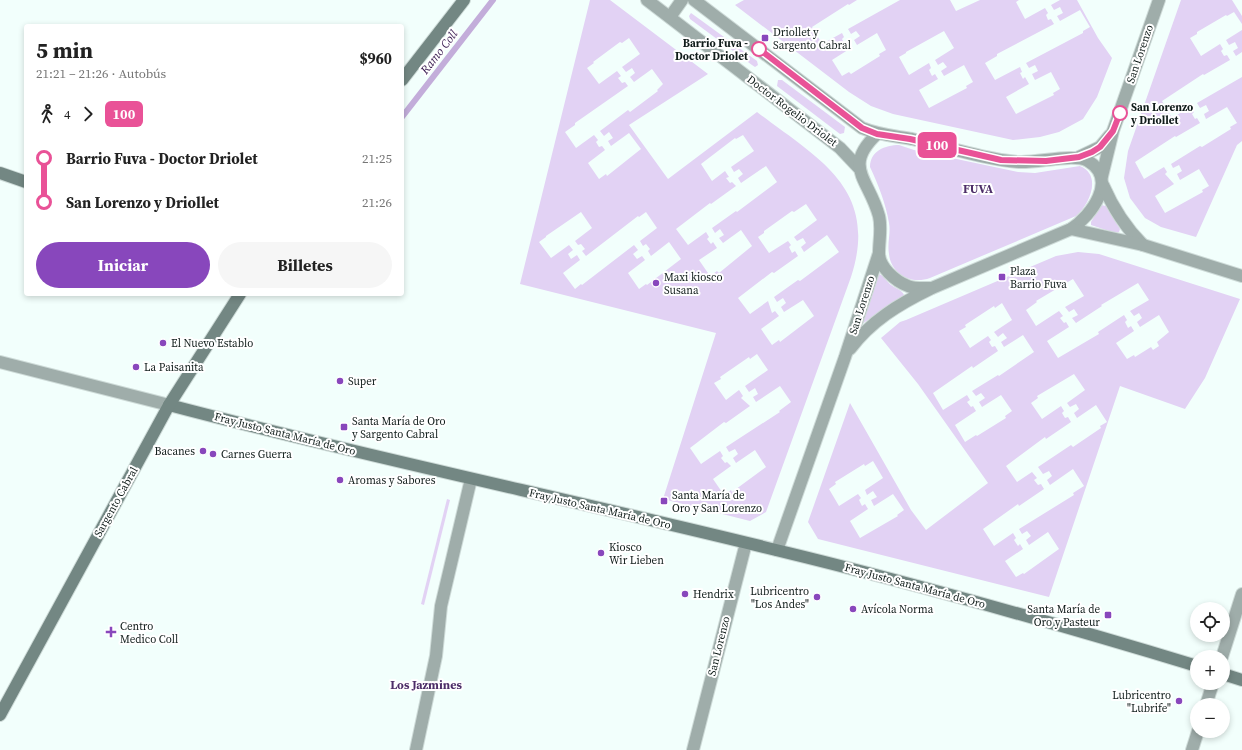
<!DOCTYPE html>
<html lang="es">
<head>
<meta charset="utf-8">
<style>
	body { margin:0; font-family:"Source Serif 4",serif; background:#f6f6f6; color:#222; height:100vh; display:flex; flex-direction:column; font-size:15px; white-space:nowrap }
	* { box-sizing:border-box; margin:0 }
	p { font-size:13px; color:#767676 }
	.icon { flex:none; width:22px; height:22px; fill:none; stroke:currentColor; stroke-width:2; stroke-linecap:round; stroke-linejoin:round }
	.map { position:relative; flex:1; overflow:hidden }
	.panel { position:absolute; left:24px; top:24px; width:380px; height:272px; display:flex; flex-direction:column; background:#fff; border-radius:4px; box-shadow:0 2px 6px #0003 }
	.panel>* { flex:none }
	.badge { padding:0 8px; border-radius:6px; font-size:14px; line-height:26px }
	.buttons { position:absolute; left:1190px; top:602px; display:grid; gap:8px }
	.buttons a { display:grid; place-items:center; width:40px; height:40px; border-radius:50%; background:#fff; box-shadow:0 2px 6px #0003; font-size:20px }
	.map>.badge { position:absolute; translate:-50% -50%; box-shadow:0 0 0 2px #fff }
	.legs { display:flex; align-items:center; gap:6px; height:44px; padding:0 12px; font-size:13px }
	.legs p { margin-inline-start:auto }
	.head { display:flex; align-items:center; justify-content:space-between; height:68px; padding:0 12px }
	h1 { font-size:22px; font-weight:700; line-height:30px }
	.button { display:flex; gap:8px; margin-top:auto; padding:8px 12px }
	.button a { flex:1; height:46px; border-radius:24px; background:#8847bc; color:#fff; font-size:16px; font-weight:700; line-height:46px; text-align:center }
	.button a+a { background:#f6f6f6; color:#222 }
	ul { padding:0 12px; list-style:none }
	li { display:flex; align-items:center; gap:14px; height:44px; font-size:15px }
	li i { display:grid; place-items:center; width:6px; height:100%; margin:0 5px; background:currentColor }
	li i::after { content:''; width:10px; height:10px; margin:-5px; border:3px solid; border-radius:50%; background:#fff }
	li p { margin-inline-start:auto }
	li:first-child i { background:linear-gradient(#0000 50%,currentColor 0) }
	li:last-child i { background:linear-gradient(currentColor 50%,#0000 0) }
	.map>svg:first-child { display:block }
	.green { fill:#e2d2f4; fill-rule:evenodd }
	.lines { fill:none; stroke-linecap:round; stroke-linejoin:round }
	.stream { stroke:#c3adda; stroke-width:6 }
	.street-casing { stroke:#cedbd8; stroke-width:14 }
	.secondary-casing { stroke:#cedbd8; stroke-width:14 }
	.street { stroke:#9fadaa; stroke-width:12 }
	.secondary { stroke:#738783; stroke-width:12 }
	.line-1-casing { stroke:#fff; stroke-width:9 }
	.line-1 { stroke:#e95297; stroke-width:6 }
	.poi-dot { fill:#8847bc; stroke:#fff; stroke-width:1.5 }
	.stop-1-dot { fill:#fff; stroke:#e95297; stroke-width:2 }
	.labels { text-anchor:middle; dominant-baseline:central; stroke-width:4; stroke-linejoin:round; paint-order:stroke }
	.poi-label { font-size:11px; fill:#101c1a; stroke:#fff; text-anchor:start }
	.stop-label { font-size:11px; font-weight:bold; fill:#101c1a; stroke:#fff; text-anchor:end }
	.street-label { font-size:11px; fill:#101c1a; stroke:#fff }
	.water-label { font-size:12px; font-style:italic; fill:#391c51; stroke:#fff }
	.neighbourhood-label { font-size:12px; font-weight:bold; fill:#4d2e68; stroke:#fff }
</style>
</head>
<body>
<div class="map">
<svg width="1242" height="750" viewBox="0 0 1242 750">
	<rect width="100%" height="100%" fill="#f2fffc"/>
	<g class="green">
		<path d="M590,0h20l98,74 -79,51 39,54 89,-67c60,46 123,76 94,165l-85,235 -16,9 -87,-22 53,-166 -196,-49zM629,38l11,16 -18,13 4,5 6,-4 3,5 -5,4 4,5 18,-13 11,15 -6,6 1,1 -28,21 -2,-2 -28,21 4,5 5,-4 4,6 -5,3 3,5 18,-13 12,16 -34,27 -1,-2 -7,5 -11,-16 17,-13 -3,-4 -3,1 -3,-5 2,-2 -4,-5 -18,13 -11,-16 10,-7v-2l53,-37 -3,-4 -3,1 -4,-5 3,-2 -4,-5 -18,13 -12,-16 7,-5 -1,-1 27,-20 2,1zM743,135l11,16 -23,16 3,5 5,-3 4,5 -5,4 3,5 25,-17 11,16 -40,30 -1,-1 -24,17 3,5 5,-4 4,6 -5,3 4,5 18,-13 11,16 -33,27 -2,-2 -7,5 -11,-16 18,-12 -4,-6 -2,2 -4,-5 2,-2 -3,-5 -18,13 -12,-16 34,-26 1,1 25,-18 -4,-4 -2,1 -4,-5 3,-1 -4,-6 -13,10 -11,-17 34,-26 1,1zM806,204l11,16 -23,17 3,4 6,-3 3,5 -5,4 3,5 23,-17 12,17 -39,29 -2,-1 -24,17 3,5 6,-4 3,5 -5,4 3,5 19,-12 11,16 -34,26 -1,-2 -7,5 -11,-16 18,-13 -4,-5 -3,2 -4,-12 -18,13 -12,-16 34,-26 2,1 24,-17 -3,-5 -3,2 -3,-6 2,-2 -3,-4 -19,12 -11,-16 6,-4v-2l28,-20 2,1zM581,212l11,16 -17,13 3,4 3,-1 4,5 -3,2 4,5 52,-40 1,1 7,-5 11,16 -17,13 3,5 3,-2 4,5 -2,2 3,5 18,-14 12,17 -34,26 -1,-1 -7,5 -11,-16 17,-13 -3,-4 -5,3 -4,-5 5,-4 -4,-5 -52,40 -1,-1 -6,5 -12,-16 17,-13 -3,-5 -6,4 -3,-5 5,-4 -4,-5 -18,13 -12,-16 7,-5v-1zM757,354l11,16 -23,16 4,6 6,-4 3,6 -5,3 3,5 24,-16 11,16 -12,9 1,1 -54,35 3,5 6,-3 3,5 -5,4 3,5 19,-13 11,17 -34,25 -1,-2 -7,5 -11,-16 18,-13 -4,-4 -2,1 -4,-5 2,-2 -3,-5 -19,13 -11,-16 34,-26 2,1 24,-17 -9,-8 2,-2 -4,-6 -13,10 -12,-17 7,-4 -1,-2 29,-20 1,2z"/>
		<path d="M744,0h113l-8,5 -1,-1 -36,23 10,17 20,-11 2,4 -2,2 3,6 3,-2 3,5 -19,12 10,16 7,-4 2,2 29,-18 -1,-2 7,-4 -9,-17 -20,12 -3,-5 6,-4 -4,-5 -5,3 -3,-5 52,-29h50l6,11 24,-11h39l-3,2 9,17 20,-11 3,5 -2,2 2,5 3,-1 3,5 -57,30v2l-12,7 10,17 25,-13 2,5 -2,1 3,6 2,-2 4,7 -23,13 10,17 38,-19 -1,-2 7,-4 -9,-17 -16,8 -3,-6 6,-3 -3,-6 -6,3 -3,-5 57,-30v-2l7,-4 -10,-17 -20,11 -3,-5 6,-3 -3,-6 -6,3 -3,-5 9,-5h17l21,38 14,20 -15,39 -14,22 -24,13 -19,5 -27,3 -120,-26 -22,-8 -22,-14 -114,-87zM944,31l10,17 -19,12 3,5 5,-3 4,5 -6,4 3,5 20,-11 9,17 -7,4 1,2 -38,20 -10,-18 19,-11 -3,-5 -3,2 -3,-6 2,-2 -2,-5 -20,12 -10,-18 7,-4v-1z"/>
		<path d="M1181,0h51l10,16v8l-8,-12 -7,4 -1,-1 -29,17v2l-7,4 11,18 19,-12 3,5 -2,2 3,5 3,-1 3,5 -26,15 -1,-1 -41,27 10,17 18,-11 4,5 -2,2 3,5 2,-1 3,5 -24,14 -1,-1 -40,26 9,17 20,-12 3,5 -2,2 9,10 -19,12 10,17 38,-21 -1,-2 7,-4 -10,-17 -19,11 -3,-6 5,-3 -3,-6 -6,3 -2,-4 29,-18 2,1 29,-18 -1,-2 7,-4 -10,-16 -21,12 -2,-5 5,-3 -3,-6 -6,3 -3,-5 45,-26v64l-5,4 -41,92 -35,-10 -16,-9 -15,-20 -6,-20 4,-27z"/>
		<path d="M691,13l66,48 1,4 -3,2 -3,-2 -62,-46 -1,-3z"/>
		<path d="M1242,30v22l-6,4 -3,-5 5,-3 -3,-6 -6,3 -3,-5z"/>
		<path d="M778,80h4l63,47 -1,6 -4,1 -63,-48z"/>
		<path d="M899,145l15,5 104,22 17,1 45,-7c22,9 10,38 -4,50l-146,62c-19,7 -39,-4 -41,-24 -2,-11 2,-21 0,-31 -3,-19 -11,-39 -19,-56 0,-16 15,-22 29,-22z"/>
		<path d="M1101,205l5,1 14,23 -1,3 -4,1 -24,-8v-3z"/>
		<path d="M1078,252l21,2 141,45 -35,79 -20,31 -65,-23 -71,211 -231,-58 -10,-17 42,-119 61,107 15,20 62,-47 -70,-99 -37,-46 19,-16 6,-2 150,-64zM1073,279l11,17 -19,11 4,5 5,-3 4,6 -6,3 4,5 26,-17 -1,-1 37,-22 11,17 -19,11 4,5 5,-3 3,5 -5,4 3,5 19,-12 10,17 -12,10 2,4 -6,4 -2,-3 -16,10 -1,-2 -7,4 -11,-16 18,-12 -3,-5 -3,2 -3,-6 2,-2 -3,-5 -26,17 1,2 -41,24 -11,-17 22,-14 -3,-5 -2,1 -4,-5 3,-2 -4,-5 -23,15 -10,-16 11,-8 -1,-1zM1002,303l10,17 -18,12 4,5 5,-4 4,5 -6,4 3,5 19,-12 11,17 -35,24 -1,-1 -26,16 4,5 5,-3 4,5 -6,4 3,5 19,-12 11,16 -7,5 1,2 -29,18 -1,-1 -11,7 -10,-17 21,-14 -3,-5 -2,1 -4,-5 3,-2 -3,-5 -24,15 -10,-17 39,-27 1,2 25,-17 -3,-5 -3,1 -3,-5 2,-2 -3,-4 -18,12 -11,-17 7,-4 -1,-2 29,-19 1,2zM1074,374l11,16 -18,13 3,4 6,-3 3,5 -5,4 3,5 19,-13 11,17 -7,4 1,2 -28,19 -2,-2 -33,22 5,7 6,-3 3,5 -5,4 3,5 23,-16 11,17 -11,7 1,2 -55,34 3,5 5,-3 4,5 -5,4 3,5 19,-13 11,17 -35,25 -1,-1 -7,4 -11,-16 18,-12 -3,-5 -2,2 -4,-6 2,-2 -3,-5 -19,13 -11,-17 35,-25 1,2 25,-17 -3,-5 -3,1 -4,-5 3,-2 -5,-6 -15,10 -11,-16 39,-29 1,2 25,-17 -3,-5 -3,1 -3,-5 2,-2 -3,-5 -19,13 -11,-16 7,-5 -1,-2zM873,461l10,17 -18,12 2,5 6,-4 4,6 -6,3 3,6 19,-12 11,16 -7,5 1,1 -38,22 -10,-17 18,-12 -3,-5 -3,2 -3,-6 2,-2 -3,-4 -19,12 -10,-17 7,-5 -1,-2 29,-18 1,2z"/>
		<path d="M878,274c6,1 8,7 13,11 4,3 11,5 13,10l-42,29z"/>
		<path d="M447,499l3,1 -26,105 -3,-1z"/>
	</g>
	<g class="lines">
		<path class="stream" d="M402,117l91,-117"/>
		<defs>
			<g id="street">
				<path d="M647,0l193,148 18,19"/>
				<path d="M694,0l168,128c17,7 33,8 50,11 36,8 71,20 107,23 20,1 54,-9 69,-1 31,18 3,55 -17,68l-139,59c-8,0 -17,1 -24,-2 -13,-5 -29,-19 -29,-33 0,-13 3,-25 0,-37 -10,-37 -37,-49 -2,-82"/>
				<path d="M670,17l12,-17"/>
				<path d="M1079,157l21,-10 10,-12"/>
				<path d="M1102,176l11,-45 46,-131"/>
				<path d="M1103,185c10,23 22,42 40,60"/>
				<path d="M1071,229l72,16 99,31"/>
				<path d="M850,349c21,-28 49,-45 80,-60"/>
				<path d="M0,362l169,43"/>
				<path d="M777,550l68,-193 34,-104"/>
				<path d="M1222,657l20,-63"/>
				<path d="M1206,705l7,-22"/>
				<path d="M416,750l20,-94 5,-50 30,-127"/>
				<path d="M693,750l53,-207"/>
				<path d="M1192,750l6,-19"/>
			</g>
			<g id="secondary">
				<path d="M402,80l62,-80"/>
				<path d="M0,173l26,9"/>
				<path d="M169,405c201,53 405,95 607,145 141,34 282,74 421,116"/>
				<path d="M1223,674l19,6"/>
				<path d="M0,715l169,-310 71,-111"/>
			</g>
		</defs>
		<use href="#street" class="street-casing"/>
		<use href="#secondary" class="secondary-casing"/>
		<use href="#street" class="street"/>
		<use href="#secondary" class="secondary"/>
	</g>
	<g class="lines">
		<defs>
			<path id="line-1" d="M759,49l103,79 15,6 33,5 91,21 45,1 33,-4 13,-5 8,-5 13,-16 7,-18"/>
		</defs>
		<use href="#line-1" class="line-1-casing"/>
		<use href="#line-1" class="line-1"/>
	</g>
	<g class="poi-dot">
		<rect x="761" y="34" width="8" height="8" rx="2"/>
		<rect x="998" y="273" width="8" height="8" rx="2"/>
		<circle cx="656" cy="283" r="4"/>
		<circle cx="163" cy="343" r="4"/>
		<circle cx="136" cy="367" r="4"/>
		<circle cx="340" cy="381" r="4"/>
		<rect x="340" y="423" width="8" height="8" rx="2"/>
		<circle cx="203" cy="451" r="4"/>
		<circle cx="213" cy="454" r="4"/>
		<circle cx="340" cy="480" r="4"/>
		<rect x="660" y="497" width="8" height="8" rx="2"/>
		<circle cx="601" cy="553" r="4"/>
		<circle cx="685" cy="594" r="4"/>
		<circle cx="817" cy="597" r="4"/>
		<circle cx="853" cy="609" r="4"/>
		<rect x="1104" y="611" width="8" height="8" rx="2"/>
		<path d="M109 626h4v4h4v4h-4v4h-4v-4h-4v-4h4z"/>
		<circle cx="1179" cy="701" r="4"/>
	</g>
	<g class="stop-1-dot">
		<circle cx="759" cy="49" r="7"/>
		<circle cx="1120" cy="113" r="7"/>
	</g>
	<g class="labels">
		<g class="poi-label">
			<text x="773" y="32">Driollet y<tspan x="773" dy="13">Sargento Cabral</tspan></text>
			<text x="1010" y="271">Plaza<tspan x="1010" dy="13">Barrio Fuva</tspan></text>
			<text x="664" y="277">Maxi kiosco<tspan x="664" dy="13">Susana</tspan></text>
			<text x="171" y="343">El Nuevo Establo</text>
			<text x="144" y="367">La Paisanita</text>
			<text x="348" y="381">Super</text>
			<text x="352" y="421">Santa María de Oro<tspan x="352" dy="13">y Sargento Cabral</tspan></text>
			<text x="195" y="451" text-anchor="end">Bacanes</text>
			<text x="221" y="454">Carnes Guerra</text>
			<text x="348" y="480">Aromas y Sabores</text>
			<text x="672" y="495">Santa María de<tspan x="672" dy="13">Oro y San Lorenzo</tspan></text>
			<text x="609" y="547">Kiosco<tspan x="609" dy="13">Wir Lieben</tspan></text>
			<text x="809" y="591" text-anchor="end">Lubricentro<tspan x="809" dy="13">"Los Andes"</tspan></text>
			<text x="693" y="594">Hendrix</text>
			<text x="861" y="609">Avícola Norma</text>
			<text x="1100" y="609" text-anchor="end">Santa María de<tspan x="1100" dy="13">Oro y Pasteur</tspan></text>
			<text x="120" y="626">Centro<tspan x="120" dy="13">Medico Coll</tspan></text>
			<text x="1171" y="695" text-anchor="end">Lubricentro<tspan x="1171" dy="13">"Lubrife"</tspan></text>
		</g>
		<g class="stop-label">
			<text x="748" y="43">Barrio Fuva -<tspan x="748" dy="13">Doctor Driolet</tspan></text>
			<text x="1131" y="107" text-anchor="start">San Lorenzo<tspan x="1131" dy="13">y Driollet</tspan></text>
		</g>
		<g class="street-label">
			<text transform="translate(1140 54) rotate(-71)">San Lorenzo</text>
			<text transform="translate(792 111) rotate(37)">Doctor Rogelio Driolet</text>
			<text transform="translate(862 305) rotate(-72)">San Lorenzo</text>
			<text transform="translate(285 434) rotate(14)">Fray Justo Santa María de Oro</text>
			<text transform="translate(116 502) rotate(-61)">Sargento Cabral</text>
			<text transform="translate(600 509) rotate(13)">Fray Justo Santa María de Oro</text>
			<text transform="translate(915 586) rotate(15)">Fray Justo Santa María de Oro</text>
			<text transform="translate(719 646) rotate(-76)">San Lorenzo</text>
		</g>
		<g class="water-label">
			<text transform="translate(439 52) rotate(-52)">Ramo Coll</text>
		</g>
		<g class="neighbourhood-label">
			<text x="978" y="189">FUVA</text>
			<text x="426" y="685">Los Jazmines</text>
		</g>
	</g>
</svg>
<div class="buttons">
<a><svg class="icon" aria-label="locate" viewBox="0 0 24 24"><circle cx="12" cy="12" r="6"/><path d="M12 2v4M12 18v4M2 12h4M18 12h4"/></svg></a>
<a>+</a>
<a>−</a>
</div>
<b class="badge" style="left:937px;top:145px;background:#e95297;color:#fff">100</b>
<section class="panel">
<div class="head"><div><h1>5 min</h1><p>21:21 – 21:26 · Autobús</p></div><b>$960</b></div>
<div class="legs"><svg class="icon" aria-label="walk" viewBox="0 0 24 24"><circle cx="13" cy="4" r="2"/><path d="M13 8l-2 6 4 7M11 14l-3 7M7 12l3-4h3l4 4"/></svg>4<svg class="icon" aria-label="forward" viewBox="0 0 24 24"><path d="M9 5l7 7-7 7"/></svg><b class="badge" style="background:#e95297;color:#fff">100</b></div>
<ul>
<li><i style="color:#e95297"></i><b>Barrio Fuva - Doctor Driolet</b><p>21:25</p></li>
<li><i style="color:#e95297"></i><b>San Lorenzo y Driollet</b><p>21:26</p></li>
</ul>
<div class="button"><a>Iniciar</a><a>Billetes</a></div>
</section>
</div>
</body>
</html>
